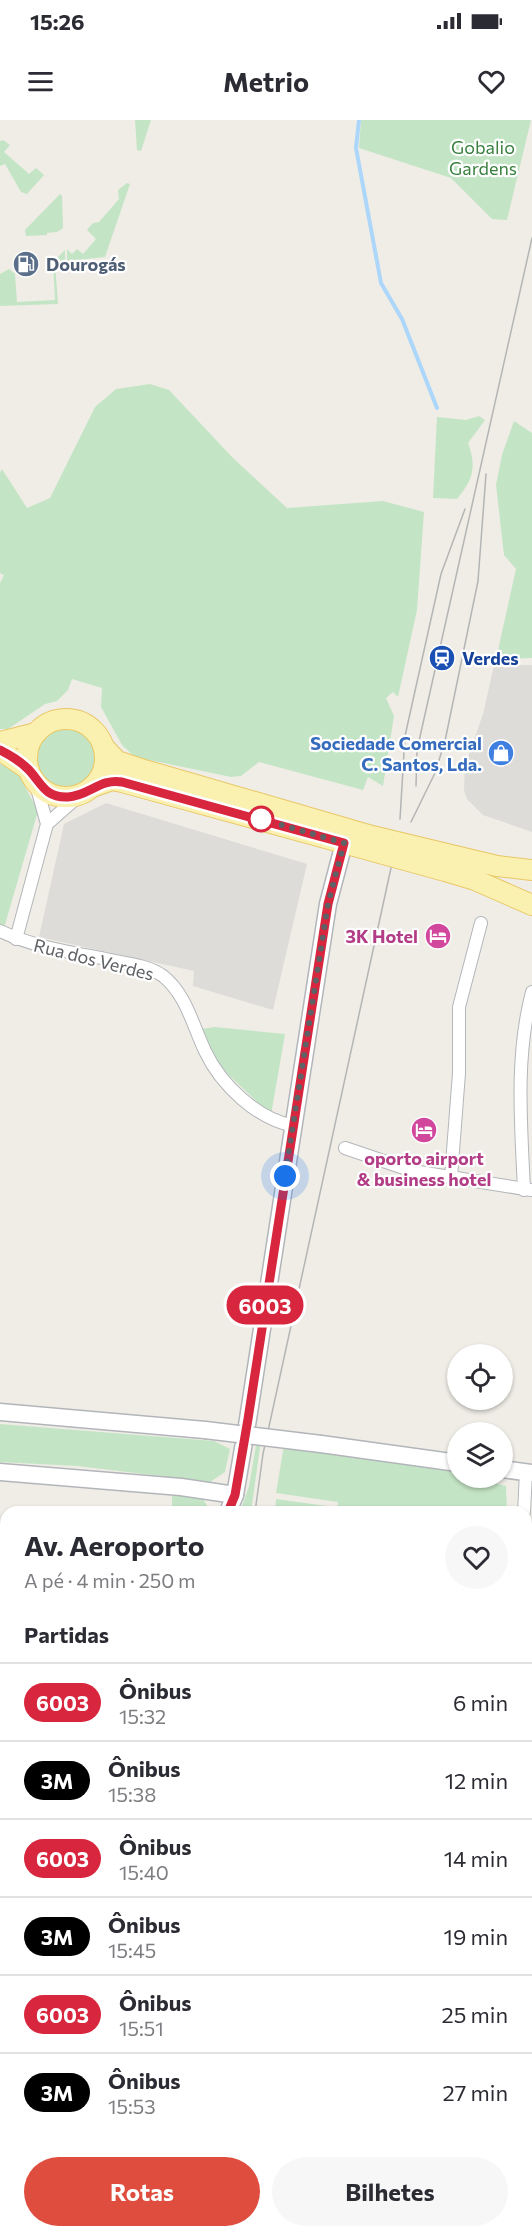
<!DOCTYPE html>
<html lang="pt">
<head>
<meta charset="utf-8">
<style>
	body { margin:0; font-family:Commissioner,sans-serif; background:#f7f7f7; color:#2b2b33; height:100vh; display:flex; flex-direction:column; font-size:22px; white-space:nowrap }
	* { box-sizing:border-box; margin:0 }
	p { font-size:20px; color:#7c7c81 }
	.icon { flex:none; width:33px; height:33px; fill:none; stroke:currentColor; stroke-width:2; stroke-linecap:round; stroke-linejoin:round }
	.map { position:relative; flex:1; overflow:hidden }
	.panel { position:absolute; left:0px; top:1386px; width:532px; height:732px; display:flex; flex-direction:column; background:#fff; border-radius:18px 18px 0 0; box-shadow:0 2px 4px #0004 }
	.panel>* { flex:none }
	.badge { padding:0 12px; border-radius:20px; font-size:21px; line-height:39px }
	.buttons { position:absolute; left:447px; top:1224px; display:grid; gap:12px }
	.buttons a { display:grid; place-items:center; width:66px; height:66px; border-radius:50%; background:#fff; box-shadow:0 2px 4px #0004; font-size:30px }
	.you { position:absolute; width:30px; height:30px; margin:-15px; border:4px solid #fff; border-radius:50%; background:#1a73e8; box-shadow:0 0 0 9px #1a73e833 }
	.map>.badge { position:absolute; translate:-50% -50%; box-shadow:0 0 0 3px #fff }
	h2 { padding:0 24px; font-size:22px; line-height:54px }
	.round { display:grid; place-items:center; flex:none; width:63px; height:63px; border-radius:32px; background:#f7f7f7 }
	.head { display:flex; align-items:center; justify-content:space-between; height:102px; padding:0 24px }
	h1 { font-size:28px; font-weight:700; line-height:45px }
	.action { display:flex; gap:12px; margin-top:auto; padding:12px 24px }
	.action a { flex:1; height:69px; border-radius:36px; background:#de4d3d; color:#fff; font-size:24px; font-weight:700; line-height:69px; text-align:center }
	.action a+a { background:#f7f7f7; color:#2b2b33 }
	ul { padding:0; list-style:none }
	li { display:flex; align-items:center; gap:18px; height:78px; padding:0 24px; border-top:2px solid #e1e1e2 }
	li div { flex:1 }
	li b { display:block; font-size:22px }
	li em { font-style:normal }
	li .badge { min-width:66px; font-weight:700; text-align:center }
	.status { display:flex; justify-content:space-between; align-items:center; height:42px; padding:0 30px; background:#fff; direction:ltr }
	.status svg { height:16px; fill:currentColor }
	header { display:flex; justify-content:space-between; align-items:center; height:78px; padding:0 24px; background:#fff; font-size:27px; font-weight:700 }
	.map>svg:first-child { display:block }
	.industrial { fill:#dedcd8 }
	.education { fill:#dfdcd4 }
	.green { fill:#c4e5c5 }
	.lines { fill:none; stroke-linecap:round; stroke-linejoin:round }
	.stream { stroke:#acd6fa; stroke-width:4 }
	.minor-casing { stroke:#b3b6ba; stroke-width:14 }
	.secondary-casing { stroke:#b2b5ba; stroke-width:19 }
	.primary-casing { stroke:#e9c766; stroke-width:22 }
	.minor { stroke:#fff; stroke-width:12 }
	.secondary { stroke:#fff; stroke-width:16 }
	.primary { stroke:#faf0b0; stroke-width:20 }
	.tram { stroke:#b4b5b5; stroke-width:1.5 }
	.secondary-bridge-casing { stroke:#b2b5ba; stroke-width:19; stroke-linecap:butt }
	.secondary-bridge { stroke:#fff; stroke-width:16 }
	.line-casing { stroke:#fff; stroke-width:14 }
	.line { stroke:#d7263d; stroke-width:9 }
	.walk { stroke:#5e6165; stroke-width:6; stroke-dasharray:0 10.8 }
	.stop-dot { fill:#fff; stroke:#d7263d; stroke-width:3 }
	.labels { text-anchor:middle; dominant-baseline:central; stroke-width:4.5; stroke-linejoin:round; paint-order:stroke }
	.park-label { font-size:18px; fill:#3a803f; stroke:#fff }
	.service-label { font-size:18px; font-weight:bold; fill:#4e5e75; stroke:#fff; text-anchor:start }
	.transit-label { font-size:18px; font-weight:bold; fill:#164399; stroke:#fff; text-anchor:start }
	.shop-label { font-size:18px; font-weight:bold; fill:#366cbe; stroke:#fff; text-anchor:end }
	.hotel-label { font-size:18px; font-weight:bold; fill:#b23c85; stroke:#fff; text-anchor:end }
	.street-label { font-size:18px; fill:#5e6165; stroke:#fff }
</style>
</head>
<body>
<div class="status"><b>15:26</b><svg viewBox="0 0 49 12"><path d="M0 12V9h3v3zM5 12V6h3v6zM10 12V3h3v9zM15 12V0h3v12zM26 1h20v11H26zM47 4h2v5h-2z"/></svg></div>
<header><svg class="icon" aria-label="menu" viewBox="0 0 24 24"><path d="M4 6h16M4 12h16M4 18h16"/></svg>Metrio<svg class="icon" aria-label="heart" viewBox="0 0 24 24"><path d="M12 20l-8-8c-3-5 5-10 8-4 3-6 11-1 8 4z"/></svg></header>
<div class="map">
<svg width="532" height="2118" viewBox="0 0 532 2118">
	<rect width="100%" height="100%" fill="#efede6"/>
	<g class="industrial">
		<path d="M494,545h38v167l-49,-17 -16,-16 -3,-9 1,-24 18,-52z"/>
		<path d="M106,683l201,61 -34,146 -80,-24 1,-15 -155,-34 25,-113z"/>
	</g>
	<path class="education" d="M527,1841h5v83l-5,-3z"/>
	<g class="green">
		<path d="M135,0h16l-10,31 -4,-1z"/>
		<path d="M361,0h170l-24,100 -15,-1 -41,-41 -92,-30z"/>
		<path d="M3,20l7,5 -6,7 25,22 7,-6 8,7 -17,19 -6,-2 -16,-28 -5,2v-25z"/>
		<path d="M127,63l3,1 -25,73 -38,4v-12l5,5 5,-5 6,5 13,-15 -9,-9 6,-7 6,-1 20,-23 -1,-9z"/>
		<path d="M60,74l2,2 1,32 -6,4 -10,1v2l-21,1 -1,-6z"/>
		<path d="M65,130v11l-10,1 3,42 -58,2v-32l9,-5 6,5 2,28 38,-2 -2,-38z"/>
		<path d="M150,264l19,6 64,68 54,50 96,-7 41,11 -7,98 -19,87 -5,-5 -7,6 8,18 -11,70 -15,-9 -5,13 -104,-28 -18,14 -10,1 -96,-20 -13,-12 -21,-38 1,-19 -30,-9 -4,11 -11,11 -12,3 -37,25h-8v-146l4,-8 -4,-2v-100l2,-4 25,39 23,-10 45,-91 21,-18z"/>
		<path d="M479,296l6,4 -17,23c9,24 5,37 -11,56l-24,-1 4,-81 29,3z"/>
		<path d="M514,301l18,12v225l-36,1 20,-90 -12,-14 -8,-70 6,-30z"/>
		<circle cx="65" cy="637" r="30"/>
		<path d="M0,644l15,4 23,43 -34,117 -4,-2z"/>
		<path d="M215,907l70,7 -14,81 -56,-53 -14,-33z"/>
		<path d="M0,1304l214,17 16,8 -5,23 -15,10 -133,-16 -77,-4z"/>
		<path d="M257,1320h4l-10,72h-11l9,-26z"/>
		<path d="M284,1325l140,19 33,9 1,5h16l32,8 1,26h-170l1,-10 -62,-9z"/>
		<path d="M172,1375l31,4 8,13h-39z"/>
		<path d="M276,1379l58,8 -1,5h-58z"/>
		<path d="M526,1706l6,6v55l-6,6z"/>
		<path d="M527,1872l5,3v37l-5,-3z"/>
	</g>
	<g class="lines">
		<g class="stream">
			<path d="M359,0l-3,28 25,135 21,36 35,89"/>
			<path d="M0,1879l6,2"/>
		</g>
		<defs>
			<g id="minor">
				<path d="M47,704l34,-30"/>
				<path d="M0,811c34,16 70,21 106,28 18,4 42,6 57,17 23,18 30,50 42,75 16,34 52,68 89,75"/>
				<path d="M16,819l31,-115 -12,-43"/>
				<path d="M345,1028l68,23 118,19"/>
				<path d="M451,1057l8,-104v-66l22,-84"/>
				<path d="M524,1070c-3,-67 -9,-133 8,-198"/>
				<path d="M524,1392l2,-40"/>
				<path d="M0,1515l6,2"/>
				<path d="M526,1616l6,1"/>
				<path d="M526,1702l6,7"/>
				<path d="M526,1772l6,-11"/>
				<path d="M526,1827l6,1"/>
				<path d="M526,1992l6,3"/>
				<path d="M461,2112l4,6"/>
				<path d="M113,2118l4,-6"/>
				<path d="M250,2118v-6"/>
				<path d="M370,2118l1,-6"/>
			</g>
			<g id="secondary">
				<path d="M0,1292l205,18"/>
				<path d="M321,1324l137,19"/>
				<path d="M502,1349l30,4"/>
				<path d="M0,1352l181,15 54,8"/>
				<path d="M228,1392l7,-17 13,-76 80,-515 16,-61"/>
				<path d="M0,1938l6,1"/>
			</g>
			<g id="primary">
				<circle cx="66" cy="638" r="39"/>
				<path d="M0,622l36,-9"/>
				<path d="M103,626l14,15 24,8 231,67 125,30 35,4"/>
				<path d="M0,630l29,20"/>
				<path d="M92,667l20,-7 10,2 323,89 30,9 57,25"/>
			</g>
		</defs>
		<use href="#minor" class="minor-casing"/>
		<use href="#secondary" class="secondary-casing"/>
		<use href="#primary" class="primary-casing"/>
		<use href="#minor" class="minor"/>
		<use href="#secondary" class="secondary"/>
		<use href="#primary" class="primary"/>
		<g class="tram">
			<path d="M416,666l1,-36 115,-512"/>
			<path d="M400,699l5,-83 36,-162 24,-65"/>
			<path d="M411,702l24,-49 10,-32 33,-160 8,-107"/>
			<path d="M255,1392l8,-58 128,-586"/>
			<path d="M226,2118v-6"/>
		</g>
		<defs>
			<path id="secondary-bridge" d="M205,1310l116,14"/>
		</defs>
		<use href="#secondary-bridge" class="secondary-bridge-casing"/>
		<use href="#secondary-bridge" class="secondary-bridge"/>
	</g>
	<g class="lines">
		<defs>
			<path id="line" d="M0,630c10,5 20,11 28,19 13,13 16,29 40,28 21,-1 32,-19 54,-15l222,61 -16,61 -80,515 -13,76 -7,17"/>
		</defs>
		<use href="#line" class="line-casing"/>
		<use href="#line" class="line"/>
		<path class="walk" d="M261,699l83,24 -16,61 -43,272"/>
	</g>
	<defs>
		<symbol id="fuel-disc" viewBox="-11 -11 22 22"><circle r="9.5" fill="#5c6f8a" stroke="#fff"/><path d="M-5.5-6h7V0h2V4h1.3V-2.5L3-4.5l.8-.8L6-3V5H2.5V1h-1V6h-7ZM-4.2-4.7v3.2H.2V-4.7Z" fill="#fff"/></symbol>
		<symbol id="station-disc" viewBox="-11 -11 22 22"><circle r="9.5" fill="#1a4fb4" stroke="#fff"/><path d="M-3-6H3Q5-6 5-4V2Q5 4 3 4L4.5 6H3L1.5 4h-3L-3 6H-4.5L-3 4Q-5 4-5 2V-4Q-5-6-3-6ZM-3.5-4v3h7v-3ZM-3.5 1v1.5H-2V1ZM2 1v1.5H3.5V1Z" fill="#fff"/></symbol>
		<symbol id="shop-disc" viewBox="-11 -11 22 22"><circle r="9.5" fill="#3f7fe0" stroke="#fff"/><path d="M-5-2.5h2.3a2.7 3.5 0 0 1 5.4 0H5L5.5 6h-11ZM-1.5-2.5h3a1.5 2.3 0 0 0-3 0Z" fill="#fff"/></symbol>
		<symbol id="hotel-disc" viewBox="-11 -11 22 22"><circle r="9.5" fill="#d1479c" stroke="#fff"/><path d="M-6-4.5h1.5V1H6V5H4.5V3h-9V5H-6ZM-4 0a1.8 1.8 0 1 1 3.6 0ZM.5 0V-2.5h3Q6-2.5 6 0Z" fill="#fff"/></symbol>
	</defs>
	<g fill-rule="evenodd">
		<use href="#fuel-disc" x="11" y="129" width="30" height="30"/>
		<use href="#station-disc" x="427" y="523" width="30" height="30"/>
		<use href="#shop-disc" x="486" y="618" width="30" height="30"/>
		<use href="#hotel-disc" x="423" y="801" width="30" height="30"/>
		<use href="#hotel-disc" x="409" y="995" width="30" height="30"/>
	</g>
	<circle class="stop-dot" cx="261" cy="699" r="12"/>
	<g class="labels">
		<g class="park-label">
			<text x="483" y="27">Gobalio<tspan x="483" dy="21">Gardens</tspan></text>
		</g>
		<g class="service-label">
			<text x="46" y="144">Dourogás</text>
		</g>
		<g class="transit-label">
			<text x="462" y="538">Verdes</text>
		</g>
		<g class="shop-label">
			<text x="482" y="623">Sociedade Comercial<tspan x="482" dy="21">C. Santos, Lda.</tspan></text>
		</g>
		<g class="hotel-label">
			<text x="418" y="816">3K Hotel</text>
			<text x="424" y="1038" text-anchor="middle">oporto airport<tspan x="424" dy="21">&amp; business hotel</tspan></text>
		</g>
		<g class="street-label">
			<text transform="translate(94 839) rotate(14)">Rua dos Verdes</text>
		</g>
	</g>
</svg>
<div class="buttons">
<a><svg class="icon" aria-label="locate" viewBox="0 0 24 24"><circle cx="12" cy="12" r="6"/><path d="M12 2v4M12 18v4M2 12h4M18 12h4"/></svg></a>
<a><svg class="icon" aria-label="layers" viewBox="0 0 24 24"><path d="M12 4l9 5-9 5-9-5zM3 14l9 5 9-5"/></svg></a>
</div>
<div class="you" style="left:285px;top:1056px"></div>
<b class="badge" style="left:265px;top:1185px;background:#d7263d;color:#fff">6003</b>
<section class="panel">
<div class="head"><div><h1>Av. Aeroporto</h1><p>A pé · 4 min · 250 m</p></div><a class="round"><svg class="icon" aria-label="heart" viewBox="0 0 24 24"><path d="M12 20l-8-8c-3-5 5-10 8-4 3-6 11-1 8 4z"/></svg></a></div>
<h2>Partidas</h2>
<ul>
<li><span class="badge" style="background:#d7263d;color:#fff">6003</span><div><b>Ônibus</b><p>15:32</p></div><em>6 min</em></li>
<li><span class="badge" style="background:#000;color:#fff">3M</span><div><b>Ônibus</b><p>15:38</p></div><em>12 min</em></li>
<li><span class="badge" style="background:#d7263d;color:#fff">6003</span><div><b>Ônibus</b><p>15:40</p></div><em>14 min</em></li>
<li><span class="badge" style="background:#000;color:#fff">3M</span><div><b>Ônibus</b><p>15:45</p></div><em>19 min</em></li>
<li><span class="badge" style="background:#d7263d;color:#fff">6003</span><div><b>Ônibus</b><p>15:51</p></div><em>25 min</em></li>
<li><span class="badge" style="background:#000;color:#fff">3M</span><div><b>Ônibus</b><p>15:53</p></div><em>27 min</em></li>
</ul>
<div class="action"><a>Rotas</a><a>Bilhetes</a></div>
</section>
</div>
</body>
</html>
